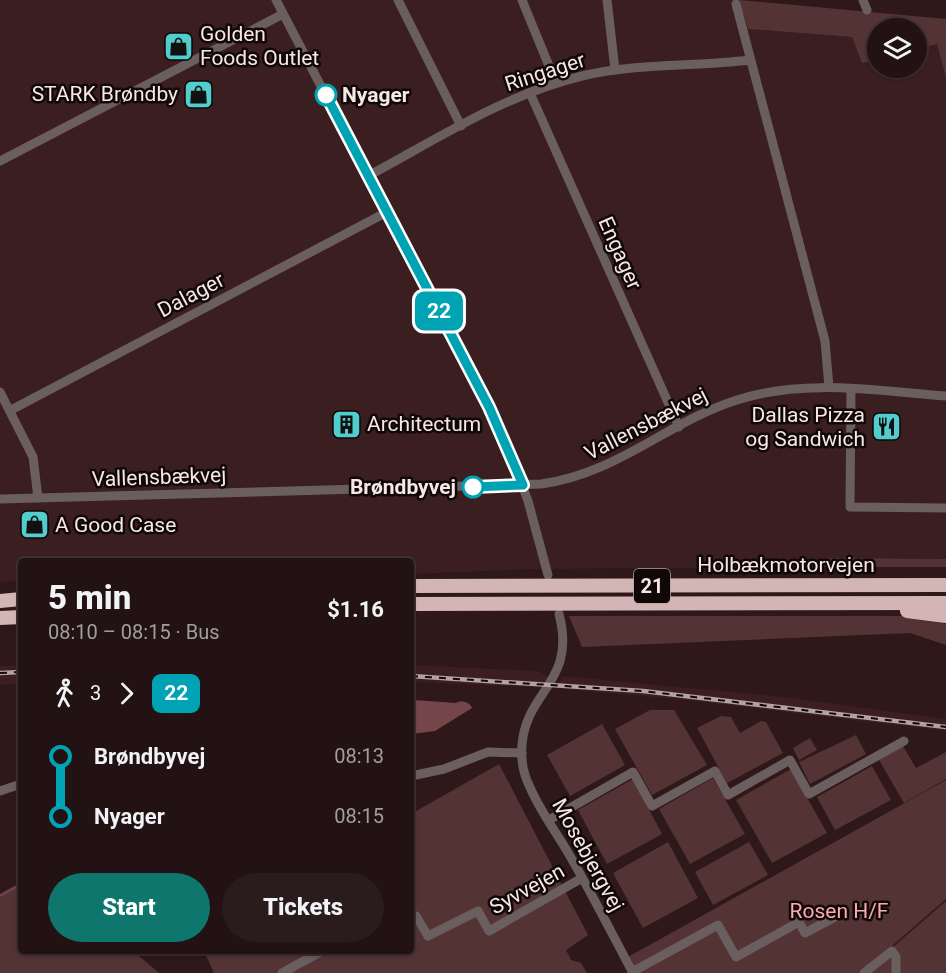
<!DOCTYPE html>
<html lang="en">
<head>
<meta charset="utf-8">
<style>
	body { margin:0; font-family:Roboto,sans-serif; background:#2a1b1d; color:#f1f3f6; height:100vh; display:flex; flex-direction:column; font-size:22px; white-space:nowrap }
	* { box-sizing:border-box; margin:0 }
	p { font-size:20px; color:#a29ea0 }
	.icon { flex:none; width:33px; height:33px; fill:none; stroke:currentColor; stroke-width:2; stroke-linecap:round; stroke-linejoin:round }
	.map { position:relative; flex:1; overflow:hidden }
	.sheet { position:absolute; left:18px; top:558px; width:396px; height:396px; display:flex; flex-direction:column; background:#221214; border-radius:6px; box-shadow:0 2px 4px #0004,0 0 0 2px #3f3234 }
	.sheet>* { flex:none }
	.badge { padding:0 12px; border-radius:9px; font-size:21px; line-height:39px }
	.tools { position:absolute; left:867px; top:18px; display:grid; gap:12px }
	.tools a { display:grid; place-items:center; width:60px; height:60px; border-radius:50%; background:#221214; box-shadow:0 2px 4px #0004,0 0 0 2px #3f3234; font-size:30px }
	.map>.badge { position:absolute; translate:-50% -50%; box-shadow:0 0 0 3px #fff }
	.legs { display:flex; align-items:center; gap:9px; height:66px; padding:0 30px; font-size:20px }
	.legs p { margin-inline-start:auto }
	.summary { display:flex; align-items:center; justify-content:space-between; height:102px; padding:0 30px }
	h1 { font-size:33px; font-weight:800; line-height:45px }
	.primary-button { display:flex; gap:12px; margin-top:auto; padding:12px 30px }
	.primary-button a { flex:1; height:69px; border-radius:36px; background:#0f766e; color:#fff; font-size:24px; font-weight:800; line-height:69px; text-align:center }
	.primary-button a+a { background:#2a1b1d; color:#f1f3f6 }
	ul { padding:0 30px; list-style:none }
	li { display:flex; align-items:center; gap:21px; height:60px; font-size:22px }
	li i { display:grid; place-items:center; width:9px; height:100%; margin:0 8px; background:currentColor }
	li i::after { content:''; width:15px; height:15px; margin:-8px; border:4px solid; border-radius:50%; background:#221214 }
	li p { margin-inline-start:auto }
	li:first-child i { background:linear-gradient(#0000 50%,currentColor 0) }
	li:last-child i { background:linear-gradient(currentColor 50%,#0000 0) }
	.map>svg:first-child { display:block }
	.built { fill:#3b1e20 }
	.green { fill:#543335 }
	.water { fill:#754649 }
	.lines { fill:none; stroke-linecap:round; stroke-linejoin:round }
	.stream { stroke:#754649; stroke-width:2 }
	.minor { stroke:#6a5e5e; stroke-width:9 }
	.highway { stroke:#d4b5b6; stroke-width:14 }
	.rail-casing { stroke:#b4a2a3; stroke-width:4.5 }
	.rail { stroke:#100707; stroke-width:2; stroke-dasharray:7; stroke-linecap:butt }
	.line-1-casing { stroke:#fff; stroke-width:14 }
	.line-1 { stroke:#00a3b4; stroke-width:9 }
	.stop-1-dot { fill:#fff; stroke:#00a3b4; stroke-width:3 }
	.labels { text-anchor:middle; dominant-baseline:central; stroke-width:5; stroke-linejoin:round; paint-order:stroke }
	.shield { fill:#100707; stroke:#b2a4a4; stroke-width:1.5 }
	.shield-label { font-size:20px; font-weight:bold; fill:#f7e7e7 }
	.poi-label { font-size:21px; fill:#f7e7e7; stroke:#100707; text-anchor:start }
	.street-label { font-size:21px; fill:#f7e7e7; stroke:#100707 }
	.stop-label { font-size:21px; font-weight:bold; fill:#f7e7e7; stroke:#100707; text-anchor:start }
	.park-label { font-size:21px; fill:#fbaaaf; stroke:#100707 }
</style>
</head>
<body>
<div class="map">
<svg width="946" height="973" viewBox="0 0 946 973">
	<rect width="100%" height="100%" fill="#2e181a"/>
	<g class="built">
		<path d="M0,0h739l9,29 104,8 10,25 15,-3 1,9h38l1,-19 20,-6 9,35v481l-125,-1 -6,9 -279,2 -125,5v-13h-390v20l-21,1z"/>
		<path d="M21,665v19l-21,1v-19z"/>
		<path d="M411,665l127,6 11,6 -4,8 -8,2 -126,-5z"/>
		<path d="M562,676l222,21 162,22v12l-258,-31 -132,-12z"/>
	</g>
	<g class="green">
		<path d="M739,0l207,19v59l-9,-34 -20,5 -1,-21h-38l-1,31 -15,4 -10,-26 -104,-8z"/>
		<path d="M821,558l125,1v8h-131z"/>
		<path d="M569,616h345l32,8v21l-36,-12 -328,14z"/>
		<path d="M650,710h24l33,55 -55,30 -37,-66z"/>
		<path d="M721,716l10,1 9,16 21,-12 5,1 17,31 -56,30 -30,-55z"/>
		<path d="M602,724l23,41 -55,31 -23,-41z"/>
		<path d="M856,735l10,19 -56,30 -11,-22z"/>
		<path d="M810,738l7,12 -18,10 -6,-12z"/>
		<path d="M903,746l13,22 30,-16v27l-42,24 -25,-43z"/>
		<path d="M499,764l89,171 -22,15 5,10 10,3 6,10h-373l-10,-22h207v-137z"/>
		<path d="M872,766l19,34 -56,30 -18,-33z"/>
		<path d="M791,769l36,64 -55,30 -36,-63z"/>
		<path d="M713,778l32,56 -55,30 -31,-55z"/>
		<path d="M633,779l29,55 -55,30 -29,-54z"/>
		<path d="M946,780v119l-85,74h-224l-9,-16z"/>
		<path d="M668,842l30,56 -55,30 -30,-55z"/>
		<path d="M749,842l19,33 -55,30 -18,-33z"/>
		<path d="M21,882v69h112l26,22h-159v-79z"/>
		<path d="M946,901v72h-83z"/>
	</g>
	<path class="water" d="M414,700l42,3c5,-3 14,-1 16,5l-37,23 -24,3v-33z"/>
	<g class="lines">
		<path class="stream" d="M0,896l21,-12"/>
		<g class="minor">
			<path d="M276,0l228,437 24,64 20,74"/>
			<path d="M398,0l63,126"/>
			<path d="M522,0l34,83"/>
			<path d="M607,0l8,70"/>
			<path d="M863,0l4,10"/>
			<path d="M736,4l89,337 4,46"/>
			<path d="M530,93l149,334"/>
			<path d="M0,161l283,-147"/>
			<path d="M368,176c69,-37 138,-82 214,-100 55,-13 112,-9 168,-16"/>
			<path d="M851,389l-1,118 96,1"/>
			<path d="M0,392l33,65 5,41"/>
			<path d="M11,410l376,-198"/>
			<path d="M0,499l541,-15c78,-11 126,-62 196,-84 68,-22 140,-9 209,-4"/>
			<path d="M559,614c18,69 -33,76 -37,131 -1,14 1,28 7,40 10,25 28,48 41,71 22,38 42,78 63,117"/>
			<path d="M411,776l33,-7 44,-17 34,1"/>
			<path d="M0,791l21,-7"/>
			<path d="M549,820l84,-48 19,34 63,-35 13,24 62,-35 19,34 95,-53"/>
			<path d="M411,918l5,-2 12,20 50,-25 11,20 93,-53"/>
			<path d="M632,972l86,-47 18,32 63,-35 6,11 32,-17"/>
			<path d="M282,973l40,-22"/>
			<path d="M864,973l28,-22 4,6v16"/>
		</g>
		<g class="highway">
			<path d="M411,586l535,-1"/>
			<path d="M0,601l21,-2"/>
			<path d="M411,604l535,-1"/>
			<path d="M907,611l39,5"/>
			<path d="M0,618l21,-1"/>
		</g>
		<defs>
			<g id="rail">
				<path d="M0,673l21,-1"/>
				<path d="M411,676l232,15 303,36"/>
			</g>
		</defs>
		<use href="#rail" class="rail-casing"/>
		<use href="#rail" class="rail"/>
	</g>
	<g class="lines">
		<defs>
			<path id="line-1" d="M326,95l163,312 34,78 -50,2"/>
		</defs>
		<use href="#line-1" class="line-1-casing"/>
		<use href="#line-1" class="line-1"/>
	</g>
	<defs>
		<symbol id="shop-square" viewBox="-11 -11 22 22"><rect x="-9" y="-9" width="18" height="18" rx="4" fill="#52cdcd" stroke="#100707"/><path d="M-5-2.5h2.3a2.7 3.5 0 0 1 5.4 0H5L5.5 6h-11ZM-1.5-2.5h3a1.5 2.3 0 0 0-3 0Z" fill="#111"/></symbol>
		<symbol id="building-square" viewBox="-11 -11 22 22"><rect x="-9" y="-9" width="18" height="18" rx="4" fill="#52cdcd" stroke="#100707"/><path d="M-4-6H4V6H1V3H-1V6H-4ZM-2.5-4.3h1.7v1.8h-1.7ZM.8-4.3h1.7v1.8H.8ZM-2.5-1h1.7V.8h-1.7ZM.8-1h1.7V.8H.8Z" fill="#111"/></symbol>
		<symbol id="restaurant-square" viewBox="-11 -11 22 22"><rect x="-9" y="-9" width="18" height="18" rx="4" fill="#52cdcd" stroke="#100707"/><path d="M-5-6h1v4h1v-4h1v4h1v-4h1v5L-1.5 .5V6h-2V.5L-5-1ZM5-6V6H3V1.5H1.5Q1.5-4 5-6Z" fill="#111"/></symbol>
	</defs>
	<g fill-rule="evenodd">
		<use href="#shop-square" x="162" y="30" width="33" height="33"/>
		<use href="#shop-square" x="182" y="78" width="33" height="33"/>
		<use href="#building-square" x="330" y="408" width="33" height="33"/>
		<use href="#restaurant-square" x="870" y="410" width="33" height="33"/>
		<use href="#shop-square" x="18" y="508" width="33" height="33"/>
	</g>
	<g class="stop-1-dot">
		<circle cx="326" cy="95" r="10"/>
		<circle cx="473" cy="487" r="10"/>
	</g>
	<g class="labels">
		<rect class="shield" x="634" y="569" width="36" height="34" rx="4.5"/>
		<g class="shield-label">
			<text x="652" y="586">21</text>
		</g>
		<g class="poi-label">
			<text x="200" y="34">Golden<tspan x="200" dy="24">Foods Outlet</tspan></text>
			<text x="178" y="94" text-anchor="end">STARK Brøndby</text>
			<text x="865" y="415" text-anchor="end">Dallas Pizza<tspan x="865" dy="24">og Sandwich</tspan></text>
			<text x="367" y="424">Architectum</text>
			<text x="55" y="525">A Good Case</text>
		</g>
		<g class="street-label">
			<text transform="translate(545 72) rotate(-18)">Ringager</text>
			<text transform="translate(620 253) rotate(66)">Engager</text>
			<text transform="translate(191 295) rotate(-28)">Dalager</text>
			<text transform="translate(646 424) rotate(-27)">Vallensbækvej</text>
			<text transform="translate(159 477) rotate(-2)">Vallensbækvej</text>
			<text x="786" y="565">Holbækmotorvejen</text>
			<text transform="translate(588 855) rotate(61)">Mosebjergvej</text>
			<text transform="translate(527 889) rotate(-29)">Syvvejen</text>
		</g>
		<g class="stop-label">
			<text x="342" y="95">Nyager</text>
			<text x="456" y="487" text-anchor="end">Brøndbyvej</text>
		</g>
		<g class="park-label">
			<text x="839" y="911">Rosen H/F</text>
		</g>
	</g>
</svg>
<div class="tools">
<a><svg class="icon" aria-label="layers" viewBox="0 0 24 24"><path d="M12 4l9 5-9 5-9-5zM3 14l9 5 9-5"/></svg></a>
</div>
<b class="badge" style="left:439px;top:311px;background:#00a3b4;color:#fff">22</b>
<section class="sheet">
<div class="summary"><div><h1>5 min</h1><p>08:10 – 08:15 · Bus</p></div><b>$1.16</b></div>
<div class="legs"><svg class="icon" aria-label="walk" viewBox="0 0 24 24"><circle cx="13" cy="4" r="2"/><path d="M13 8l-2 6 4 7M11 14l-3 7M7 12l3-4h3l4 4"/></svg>3<svg class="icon" aria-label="forward" viewBox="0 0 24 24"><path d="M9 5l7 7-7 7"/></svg><b class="badge" style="background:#00a3b4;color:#fff">22</b></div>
<ul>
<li><i style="color:#00a3b4"></i><b>Brøndbyvej</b><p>08:13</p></li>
<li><i style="color:#00a3b4"></i><b>Nyager</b><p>08:15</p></li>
</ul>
<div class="primary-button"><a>Start</a><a>Tickets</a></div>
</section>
</div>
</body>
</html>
